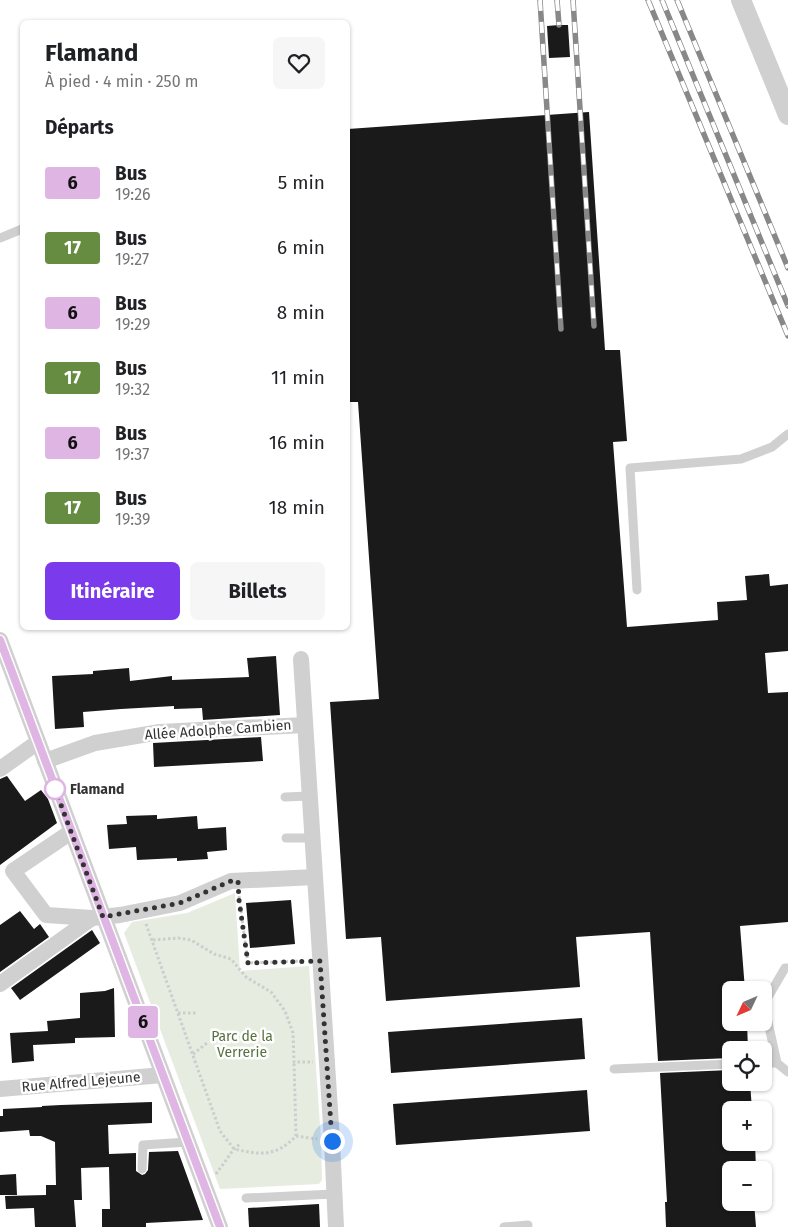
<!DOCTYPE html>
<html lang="fr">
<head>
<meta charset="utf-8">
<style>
	body { margin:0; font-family:"Fira Sans",sans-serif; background:#f6f6f6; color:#202124; height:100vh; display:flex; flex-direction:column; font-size:19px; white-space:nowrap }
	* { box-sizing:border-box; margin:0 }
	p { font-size:16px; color:#757577 }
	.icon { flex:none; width:28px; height:28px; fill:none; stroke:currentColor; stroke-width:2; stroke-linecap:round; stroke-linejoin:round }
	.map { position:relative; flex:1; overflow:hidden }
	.details { position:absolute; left:20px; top:20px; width:330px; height:610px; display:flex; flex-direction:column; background:#fff; border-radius:8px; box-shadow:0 1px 4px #0004 }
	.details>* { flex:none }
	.badge { padding:0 10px; border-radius:4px; font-size:18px; line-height:32px }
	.needle { width:32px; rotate:226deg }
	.buttons { position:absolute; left:722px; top:981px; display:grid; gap:10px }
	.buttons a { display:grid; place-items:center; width:50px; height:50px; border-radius:8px; background:#fff; box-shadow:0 1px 4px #0004; font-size:25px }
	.you { position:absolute; width:25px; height:25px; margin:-12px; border:4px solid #fff; border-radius:50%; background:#1a73e8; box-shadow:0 0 0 8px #1a73e833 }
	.map>.badge { position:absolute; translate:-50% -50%; box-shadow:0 0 0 2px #fff }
	h2 { padding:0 25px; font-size:19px; line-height:45px }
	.round { display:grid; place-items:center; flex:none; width:52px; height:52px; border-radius:8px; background:#f6f6f6 }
	.summary { display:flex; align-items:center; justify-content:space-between; height:85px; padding:0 25px }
	h1 { font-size:24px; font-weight:700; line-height:38px }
	.button { display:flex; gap:10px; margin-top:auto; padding:10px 25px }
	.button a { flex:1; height:58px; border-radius:8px; background:#7c3aed; color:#fff; font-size:20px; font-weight:700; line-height:58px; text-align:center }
	.button a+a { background:#f6f6f6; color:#202124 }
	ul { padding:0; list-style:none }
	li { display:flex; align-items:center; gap:15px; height:65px; padding:0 25px }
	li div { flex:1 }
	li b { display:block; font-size:19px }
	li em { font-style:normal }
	li .badge { min-width:55px; font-weight:700; text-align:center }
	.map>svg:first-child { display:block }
	.green { fill:#e6ecdf }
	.building { fill:#1a1a1a }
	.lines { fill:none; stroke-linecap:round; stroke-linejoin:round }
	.path { stroke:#cdcdcd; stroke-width:3; stroke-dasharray:2.5 2.5; stroke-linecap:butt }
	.service { stroke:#d0d0d0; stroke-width:9 }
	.minor { stroke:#d0d0d0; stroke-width:16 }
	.tertiary { stroke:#d0d0d0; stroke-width:20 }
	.rail-casing { stroke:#888; stroke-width:5.5 }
	.rail { stroke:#fff; stroke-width:4; stroke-dasharray:11; stroke-linecap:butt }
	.line-casing { stroke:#fff; stroke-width:11 }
	.line { stroke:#deb5e3; stroke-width:8 }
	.walk { stroke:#333; stroke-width:5; stroke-dasharray:0 9 }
	.stop-dot { fill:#fff; stroke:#deb5e3; stroke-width:2.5 }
	.labels { text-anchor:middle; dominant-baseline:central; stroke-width:5; stroke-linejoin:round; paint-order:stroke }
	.street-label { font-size:14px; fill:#333; stroke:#fff }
	.stop-label { font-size:14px; font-weight:bold; fill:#333; stroke:#fff; text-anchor:start }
	.park-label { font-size:14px; fill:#56703f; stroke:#fff }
</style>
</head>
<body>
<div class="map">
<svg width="788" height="1227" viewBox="0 0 788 1227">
	<rect width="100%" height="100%" fill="#fff"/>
	<path class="green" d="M235,893l5,78 69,-5 12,174 1,40 -3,4 -99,5 -96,-256 8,-11 55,-9z"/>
	<g class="building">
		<path d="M559,25h9l2,32 -21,1 -2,-32z"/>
		<path d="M589,112l16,238h15l7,91 -14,1 14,185 91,-7 -1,-18 30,-2 -2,-24 24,-2 1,12 18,-2v67l-23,2 3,40 20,-1v230l-48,4 5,64h-14v32h16l1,28h-17v8l-73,3 -8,-129 -74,5 4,50 -194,14 -5,-64 -35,2 -16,-237 49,-3 -21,-297h-10v-121h2l-2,-35v-117z"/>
		<path d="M276,656l4,59 -77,5 -1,-12 -28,1v-3l-53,3 -38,3 1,15 -29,2 -3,-53 41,-2v-3l36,-3 1,13 42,-5v4l77,-3 -2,-19z"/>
		<path d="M261,737l2,24 -109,6 -1,-24z"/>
		<path d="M7,776l18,25 16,-11 7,9 9,24 -57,42v-86z"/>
		<path d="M157,815v4l40,-3 1,13 28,-2 1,23 -20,2 1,7 -31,2v-3l-40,2 -1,-13 -27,2 -2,-24 20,-1 -1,-8z"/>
		<path d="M291,900l4,44 -45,4 -4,-45z"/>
		<path d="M20,911l14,18 6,-5 9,13 -49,35v-47z"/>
		<path d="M92,930l8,13 -80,57 -9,-12z"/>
		<path d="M114,988l1,49 -40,1v5l-42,2 1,16 -22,2 -2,-30 38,-2 -1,-10 33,-3v-25l25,-2z"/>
		<path d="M582,1018l3,41 -194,14 -3,-41z"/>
		<path d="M731,1070v12h19l2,28h-21v32h24l1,28h-25v32h23l2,25h-90l-1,-25h2l-7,-129z"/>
		<path d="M587,1090l3,41 -194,14 -3,-41z"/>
		<path d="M152,1102v21l-44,2 1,29 27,-1v18l6,4 3,-1 3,-4 1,-18 29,-1 25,69 -57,3v4h-44v-18h8l-1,-42 -28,1 1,32h-8l2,27h-41l-1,-19 -28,1 -1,-13 41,-1v-10h10l-1,-43 -14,-6h-11l-1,-6 -29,2v-16h3v-7l39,-2v-1l19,-1z"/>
		<path d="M16,1174l1,21h-17v-20z"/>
		<path d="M319,1204l1,23h-71l-1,-19z"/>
	</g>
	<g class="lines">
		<g class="path">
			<path d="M239,896l9,67 57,-2"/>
			<path d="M146,924l74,207 14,18c26,6 42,8 62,-13l-2,-74"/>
			<path d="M153,940l25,-2 13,2 23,14 17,5 15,18 25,15 14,19 8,22 1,29h19"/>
			<path d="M178,1013h20"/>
			<path d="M193,1054l14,-11"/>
			<path d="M296,1136l21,3"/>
			<path d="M216,1174l18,-25 6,-5"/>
		</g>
		<g class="service">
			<path d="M0,238l22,-9"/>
			<path d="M637,590l-7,-122 111,-9 31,-12 16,-13"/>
			<path d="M285,797l24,-1"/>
			<path d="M286,838h26"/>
			<path d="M788,968h-3l-21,36 13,59 11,9"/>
			<path d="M764,1063h13"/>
			<path d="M614,1069l117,-5"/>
			<path d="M142,1169l1,-24 45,-3"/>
			<path d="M246,1198l88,-4"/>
			<path d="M504,1227l24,-2"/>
		</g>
		<g class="minor">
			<path d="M0,640l220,587"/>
			<path d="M301,659l31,482 4,86"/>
			<path d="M45,761l50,-18 65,-11 145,-7"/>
			<path d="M0,769l38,-27"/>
			<path d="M71,832l-58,39 33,44 46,3 28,-3 60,-12 51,-22 84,-4"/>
			<path d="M0,984l92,-66"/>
			<path d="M0,1089l163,-14"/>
		</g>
		<path class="tertiary" d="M741,0l47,115"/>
		<defs>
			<g id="rail">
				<path d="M540,0l21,329"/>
				<path d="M557,0l2,25"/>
				<path d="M573,0l21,326"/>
				<path d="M648,0l140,336"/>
				<path d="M662,0l126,306"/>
				<path d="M677,0l111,268"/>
			</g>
		</defs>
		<use href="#rail" class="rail-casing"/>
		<use href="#rail" class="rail"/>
	</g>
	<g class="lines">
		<defs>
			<path id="line" d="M0,640l220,587"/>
		</defs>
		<use href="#line" class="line-casing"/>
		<use href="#line" class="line"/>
		<path class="walk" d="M55,789l48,128 77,-14 51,-22h7l1,19 9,63 72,-2 12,180"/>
	</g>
	<circle class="stop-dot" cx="55" cy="789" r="10"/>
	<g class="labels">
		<g class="street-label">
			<text transform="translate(218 730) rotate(-4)">Allée Adolphe Cambien</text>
			<text transform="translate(81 1082) rotate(-5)">Rue Alfred Lejeune</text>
		</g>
		<g class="stop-label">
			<text x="70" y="789">Flamand</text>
		</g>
		<g class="park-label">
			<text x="242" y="1036">Parc de la<tspan x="242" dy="16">Verrerie</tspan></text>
		</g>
	</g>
</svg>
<div class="buttons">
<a><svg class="needle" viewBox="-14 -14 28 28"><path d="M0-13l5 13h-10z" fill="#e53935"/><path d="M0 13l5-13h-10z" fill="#757577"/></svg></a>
<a><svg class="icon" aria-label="locate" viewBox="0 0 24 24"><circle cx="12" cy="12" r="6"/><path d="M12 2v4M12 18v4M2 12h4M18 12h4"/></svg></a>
<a>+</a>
<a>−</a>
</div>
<div class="you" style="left:332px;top:1141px"></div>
<b class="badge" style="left:143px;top:1022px;background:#deb5e3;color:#111">6</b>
<section class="details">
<div class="summary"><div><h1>Flamand</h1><p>À pied · 4 min · 250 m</p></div><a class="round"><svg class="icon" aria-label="heart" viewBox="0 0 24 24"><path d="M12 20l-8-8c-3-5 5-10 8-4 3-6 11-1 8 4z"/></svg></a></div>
<h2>Départs</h2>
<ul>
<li><span class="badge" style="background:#deb5e3;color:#111">6</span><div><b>Bus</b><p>19:26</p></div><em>5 min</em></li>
<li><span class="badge" style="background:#668c41;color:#fff">17</span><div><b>Bus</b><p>19:27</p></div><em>6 min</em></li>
<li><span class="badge" style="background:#deb5e3;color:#111">6</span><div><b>Bus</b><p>19:29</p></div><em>8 min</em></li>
<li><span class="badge" style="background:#668c41;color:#fff">17</span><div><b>Bus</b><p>19:32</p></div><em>11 min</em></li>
<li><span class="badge" style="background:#deb5e3;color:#111">6</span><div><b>Bus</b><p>19:37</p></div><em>16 min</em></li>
<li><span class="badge" style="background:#668c41;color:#fff">17</span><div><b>Bus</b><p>19:39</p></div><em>18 min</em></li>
</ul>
<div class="button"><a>Itinéraire</a><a>Billets</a></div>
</section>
</div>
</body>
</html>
